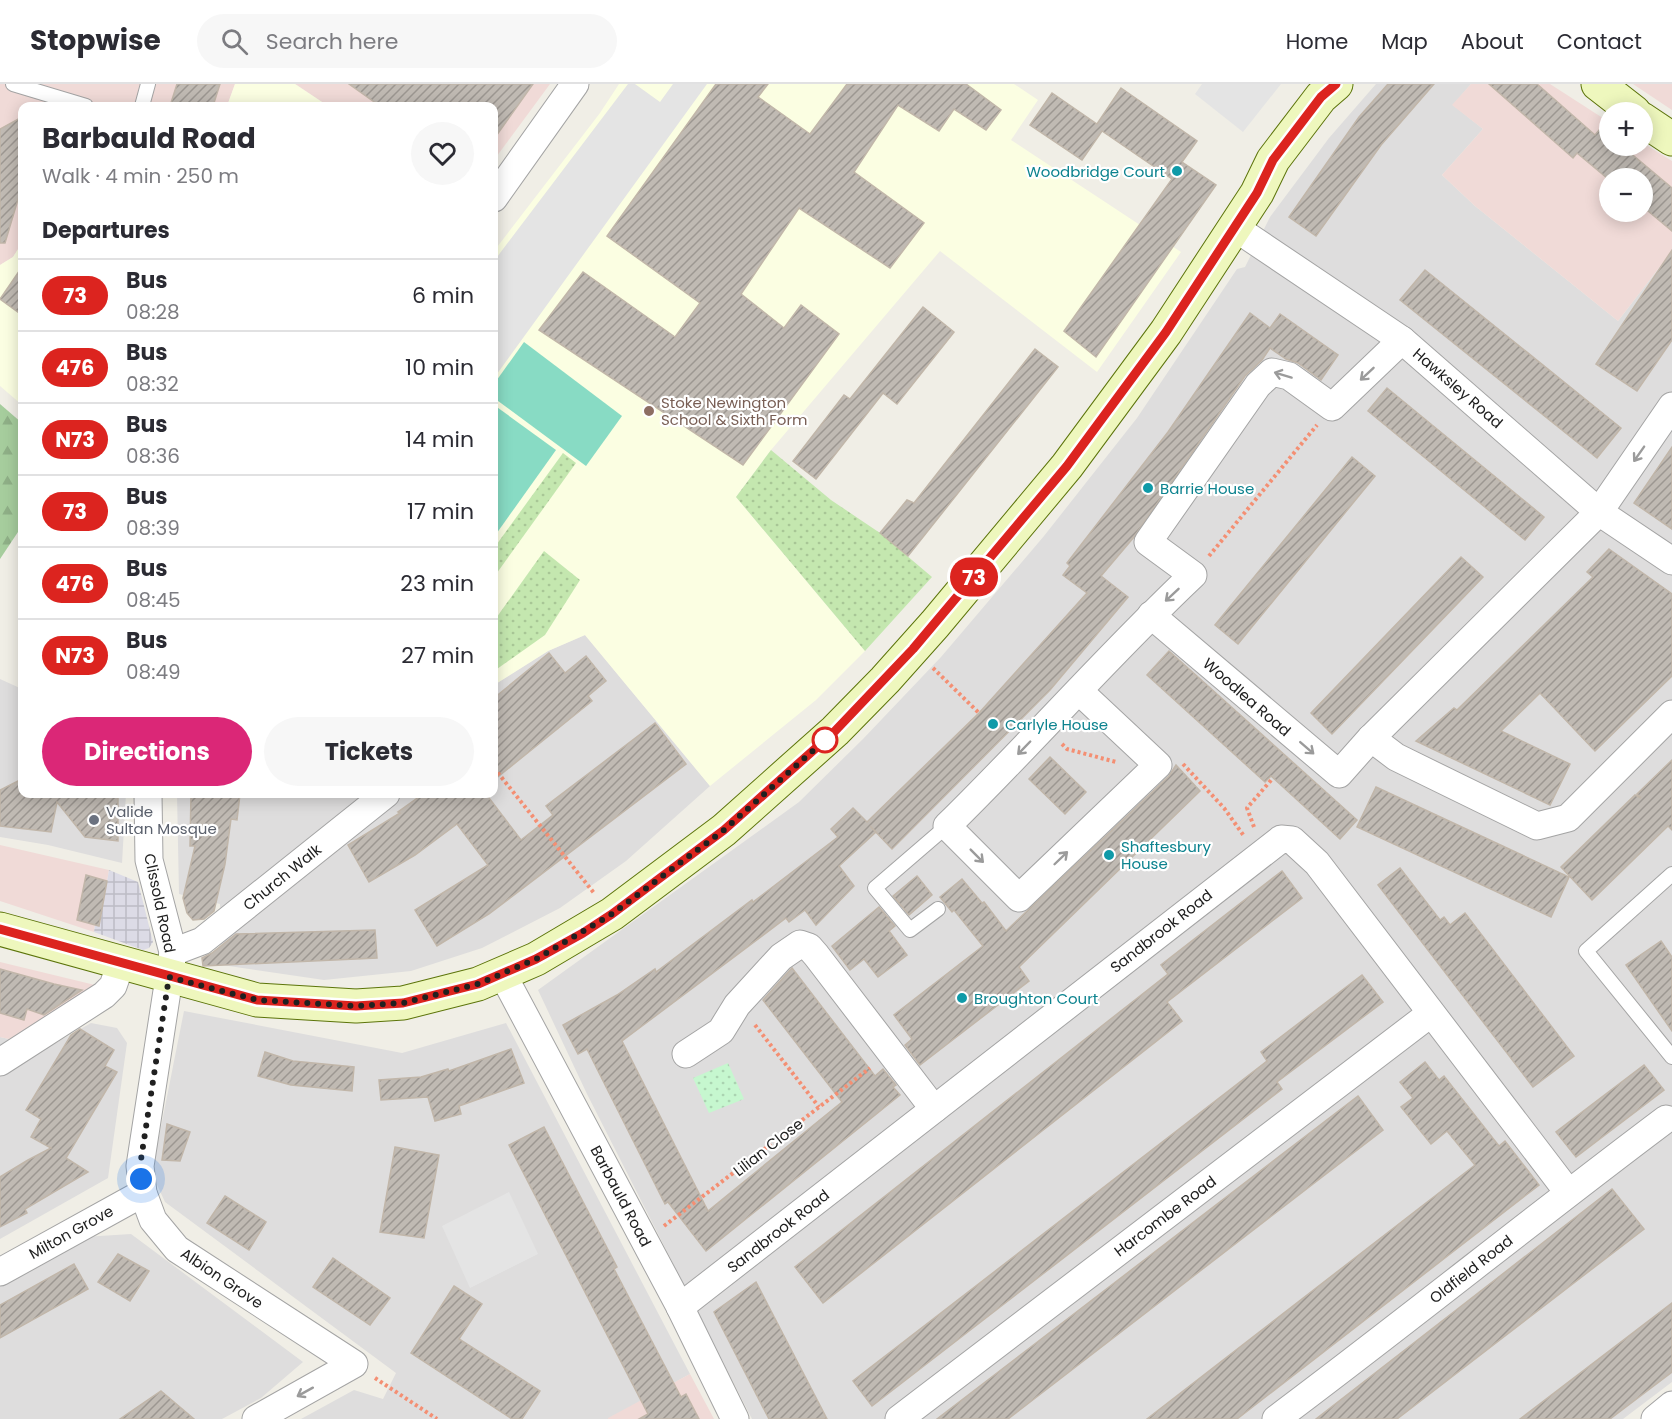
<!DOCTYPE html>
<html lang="en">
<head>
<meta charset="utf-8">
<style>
	body { margin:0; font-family:Poppins,sans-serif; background:#f7f7f7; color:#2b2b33; height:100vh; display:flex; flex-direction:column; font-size:22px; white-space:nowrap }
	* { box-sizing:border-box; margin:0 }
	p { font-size:20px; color:#7c7c81 }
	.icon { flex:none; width:33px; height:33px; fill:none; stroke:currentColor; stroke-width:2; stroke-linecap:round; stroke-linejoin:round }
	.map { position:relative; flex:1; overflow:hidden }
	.panel { position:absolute; left:18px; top:18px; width:480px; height:696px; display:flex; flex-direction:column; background:#fff; border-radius:12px; box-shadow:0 3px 15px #0003 }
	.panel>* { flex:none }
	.badge { padding:0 12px; border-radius:20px; font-size:21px; line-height:39px }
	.fabs { position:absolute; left:1599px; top:18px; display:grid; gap:12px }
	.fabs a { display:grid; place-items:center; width:54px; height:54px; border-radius:50%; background:#fff; box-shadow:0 3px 15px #0003; font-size:30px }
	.you { position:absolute; width:30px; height:30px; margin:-15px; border:4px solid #fff; border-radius:50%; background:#1a73e8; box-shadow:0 0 0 9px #1a73e833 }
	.map>.badge { position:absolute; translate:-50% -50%; box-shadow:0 0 0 3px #fff }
	h2 { padding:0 24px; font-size:22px; line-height:54px }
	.round { display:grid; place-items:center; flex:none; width:63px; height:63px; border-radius:32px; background:#f7f7f7 }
	.headline { display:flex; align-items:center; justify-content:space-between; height:102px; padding:0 24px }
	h1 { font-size:28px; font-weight:700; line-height:45px }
	.primary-button { display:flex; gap:12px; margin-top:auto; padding:12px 24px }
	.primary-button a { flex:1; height:69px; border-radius:36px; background:#db2777; color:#fff; font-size:24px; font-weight:700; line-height:69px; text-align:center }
	.primary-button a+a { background:#f7f7f7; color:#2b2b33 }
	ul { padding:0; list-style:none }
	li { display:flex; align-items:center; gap:18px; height:72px; padding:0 24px; border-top:2px solid #e1e1e2 }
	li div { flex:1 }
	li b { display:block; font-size:22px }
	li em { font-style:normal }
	li .badge { min-width:66px; font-weight:700; text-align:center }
	header { display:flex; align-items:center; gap:36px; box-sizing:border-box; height:84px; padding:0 30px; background:#fff; border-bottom:2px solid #e1e1e2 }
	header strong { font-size:28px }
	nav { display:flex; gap:33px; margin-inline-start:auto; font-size:21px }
	.search { width:420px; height:54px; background:#f7f7f7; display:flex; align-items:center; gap:15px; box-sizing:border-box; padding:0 21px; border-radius:33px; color:#7c7c81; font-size:22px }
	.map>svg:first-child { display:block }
	.residential { fill:#dedddd }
	.commercial { fill:#f0dad7; fill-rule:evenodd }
	.education { fill:#fbfee2 }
	.grass { fill:url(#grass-dots) }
	.forest { fill:url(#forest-firs) }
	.park { fill:url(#park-dots) }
	.pitch { fill:#88dbc4 }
	.parking { fill:#e4e4e4 }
	.plaza { fill:url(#plaza-grid) }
	.building { fill:url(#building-hatch); stroke:#c1b6a9; stroke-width:1.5 }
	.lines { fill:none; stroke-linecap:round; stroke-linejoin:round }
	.service-casing { stroke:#a4a4a4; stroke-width:16 }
	.minor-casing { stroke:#a4a4a4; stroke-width:29 }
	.secondary-casing { stroke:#5c740a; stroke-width:35 }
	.path { stroke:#f48f73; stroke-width:4; stroke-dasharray:3 3; stroke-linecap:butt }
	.service { stroke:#fff; stroke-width:14 }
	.minor { stroke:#fff; stroke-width:27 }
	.secondary { stroke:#eef7bd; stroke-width:33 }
	.oneway { stroke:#9b9b9b }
	.line-casing { stroke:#fff; stroke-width:14 }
	.line { stroke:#dc241f; stroke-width:9 }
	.walk { stroke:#202020; stroke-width:6; stroke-dasharray:0 10.8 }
	.culture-dot { fill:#0f9aa8; stroke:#fff; stroke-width:2 }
	.education-dot { fill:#8d6e63; stroke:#fff; stroke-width:2 }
	.stop-dot { fill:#fff; stroke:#dc241f; stroke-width:3 }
	.worship-dot { fill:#6b7280; stroke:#fff; stroke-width:2 }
	.labels { text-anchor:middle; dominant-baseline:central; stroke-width:4.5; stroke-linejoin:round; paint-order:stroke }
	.culture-label { font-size:15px; fill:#0d838f; stroke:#fff; text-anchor:start }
	.street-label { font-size:15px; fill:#202020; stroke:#fff }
	.education-label { font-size:15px; fill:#785e54; stroke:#fff; text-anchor:start }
	.worship-label { font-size:15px; fill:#5b616d; stroke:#fff; text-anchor:start }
</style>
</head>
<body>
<header>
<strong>Stopwise</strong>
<div class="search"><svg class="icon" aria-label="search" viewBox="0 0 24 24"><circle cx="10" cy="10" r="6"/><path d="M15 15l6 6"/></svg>Search here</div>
<nav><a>Home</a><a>Map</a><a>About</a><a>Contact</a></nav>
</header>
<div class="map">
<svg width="1672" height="1335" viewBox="0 0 1672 1335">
	<defs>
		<pattern id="grass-dots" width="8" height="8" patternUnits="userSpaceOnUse" patternTransform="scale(1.5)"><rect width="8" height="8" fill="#c4e7af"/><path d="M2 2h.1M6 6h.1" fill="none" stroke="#a8c696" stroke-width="1.8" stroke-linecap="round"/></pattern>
		<pattern id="forest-firs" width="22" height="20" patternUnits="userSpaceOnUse" patternTransform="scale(1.5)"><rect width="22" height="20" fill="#a6cd9d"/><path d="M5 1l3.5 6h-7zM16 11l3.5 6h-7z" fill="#8fb087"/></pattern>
		<pattern id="park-dots" width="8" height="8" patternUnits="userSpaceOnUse" patternTransform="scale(1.5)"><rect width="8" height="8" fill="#c6f7cf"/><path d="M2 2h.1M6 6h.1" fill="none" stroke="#aad3b1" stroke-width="1.8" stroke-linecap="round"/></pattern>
		<pattern id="plaza-grid" width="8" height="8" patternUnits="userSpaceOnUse" patternTransform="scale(1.5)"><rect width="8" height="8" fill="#dcdbe6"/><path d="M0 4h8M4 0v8" fill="none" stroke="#bcbcc5"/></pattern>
		<pattern id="building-hatch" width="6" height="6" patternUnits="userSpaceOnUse" patternTransform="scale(1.5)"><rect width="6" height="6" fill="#c0bab3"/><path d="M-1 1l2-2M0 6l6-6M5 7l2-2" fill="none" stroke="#9c9791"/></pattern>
	</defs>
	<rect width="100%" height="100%" fill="#f0eee6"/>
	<g class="residential">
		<path d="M1376,0h95l-18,21 30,24 -41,46 33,31 143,115 54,-70v1131l-49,37h-871l-165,-325 -49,-104 261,-188 64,-63 78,-82 103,-121 93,-118 100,-149 8,-2 25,-50 59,-79z"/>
		<path d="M585,551l125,151 -84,75 -66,47 -78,40 -71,23 -87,9 -102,-15 -2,-61 -41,-10 -2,-100h317v-109l54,-34z"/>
		<path d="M0,595l22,10v105h104l-4,69 -74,-18 -48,-8z"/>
		<path d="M184,927l218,42 104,-30 184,351 -82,45h-307l53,-29 29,9 13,-26 -231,-171 -12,-26 3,-24z"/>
		<path d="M91,939l26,5 10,15 -19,135 -108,61v-202l9,2 22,18z"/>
		<path d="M131,1150l172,128 -42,36 -39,21h-222v-136l84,-46z"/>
	</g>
	<g class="commercial">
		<path d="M0,0h235l-8,22h-205v137l-9,14 -13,8z"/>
		<path d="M295,0h255l-56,76v-54h-166z"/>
		<path d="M1471,0h79l59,38 1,24h32l1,-3 29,18v90l-54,70 -143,-115 -33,-31 41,-46 -31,-24zM1610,94h32v34h-32z"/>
		<path d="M1633,0h39v26z"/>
		<path d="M0,761l109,25 -9,53 -5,2 -1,7 -94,-31z"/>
		<path d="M0,878l95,23 -2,9 -84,45 -9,-2z"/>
		<path d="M690,1290l24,45h-106v-1z"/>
	</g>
	<g class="education">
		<path d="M235,0h60l33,22h-101z"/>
		<path d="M619,0h395l24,16 -27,40 170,112 -84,120 -157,-121 -169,199 -35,47 129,154 -49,49 -106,86 -125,-151 -37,16 -54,34v-434l106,-138z"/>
		<path d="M22,159v162l-22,-19v-121l13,-8z"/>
	</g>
	<g class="grass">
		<path d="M771,366l60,50 49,33 52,44 -67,74 -129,-154z"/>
		<path d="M563,369l13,10 -82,114v-29z"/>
		<path d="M544,467l36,29 -35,55 -48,34 -3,-3v-45z"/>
	</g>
	<path class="forest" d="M0,320l22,19v103l-22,33z"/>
	<path class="park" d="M728,979l16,36 -35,14 -16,-35z"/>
	<g class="pitch">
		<path d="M524,258l98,74 -36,50 -92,-68v-14z"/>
		<path d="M494,321l62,45 -62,87z"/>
	</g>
	<g class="parking">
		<path d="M628,0h7l25,18 13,-18h34l-213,294v-117z"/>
		<path d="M1202,0h79l-38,48 -48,-38z"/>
		<path d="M509,1108l29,62 -68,34 -28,-62z"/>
	</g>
	<path class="plaza" d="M109,786l29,12 15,60 -4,6 -6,2 -49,-18 1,-7 5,-2z"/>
	<g class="building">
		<path d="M177,0h43l-7,22h-43z"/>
		<path d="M349,0h184l-39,55v-33h-114z"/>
		<path d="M716,0h52l-10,13 52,37 37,-50h119l35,26 -15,20 -32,-21 -15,22 -41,-26 -44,67 70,51 -34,45 -91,-60 -58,86 43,34 17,-23 38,29 -96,131 -204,-135 44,-58 92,65 25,-34 -93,-67z"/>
		<path d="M1388,0h46l-53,61 -65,91 -27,-19 70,-100z"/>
		<path d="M1489,0h48l58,51 15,-18v29h12l50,42v43l-30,-25v-28h-35l-30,-25 -4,5z"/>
		<path d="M1121,4l76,53 -15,21 34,23 -120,172 -32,-26 108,-152 -70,-48 -20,29 -52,-35 22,-32 45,31z"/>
		<path d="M22,33v69l-17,57h-5v-114z"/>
		<path d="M1672,166v90l-35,51 -41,-27z"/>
		<path d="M22,183v48l-22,-16z"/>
		<path d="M1425,186l196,158 -24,30 -197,-158z"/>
		<path d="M923,223l31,25 -57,72 -14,-11 -67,86 -23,-18 51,-66 6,4z"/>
		<path d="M1250,229l20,15 10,-14 58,41 -17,25 -23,-17 -12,-4 -16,-11 -8,12 -17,16 -111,161 -33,39 27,21 -78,93 -158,159 -22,-23 6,6 -37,34 15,20 -38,39 -11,-15 -16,12 -3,-4 -164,123 86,170 134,-109 -79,-102 29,-32 83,108 8,-7 13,16 -3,2 7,8 -194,156 -38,-49 -3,2 -78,-155 -9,5 -15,-29 54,-30 38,-26 1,3 96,-72 1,2 85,-65 -7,-8 22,-21 14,14 112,-109 108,-120 -24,-18 7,-9 -3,-3 101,-131z"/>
		<path d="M1035,265l23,18 -150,189 -28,-23 27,-33 7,3z"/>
		<path d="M1387,304l157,129 -19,23 -157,-129z"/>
		<path d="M1672,363v82l-38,-26z"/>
		<path d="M1352,373l23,19 -137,168 -23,-19z"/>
		<path d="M1609,465l63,45v82l-77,75 -55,-58 -39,38 69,33 -20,41 -134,-64 38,-33 3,2 136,-133 -6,-5z"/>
		<path d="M1461,473l22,20 -151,157 -21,-21z"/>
		<path d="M1169,567l188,169 -17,19 -69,-63 -6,6 -118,-107z"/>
		<path d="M549,569l16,20 21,-17 20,25 -18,15 4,5 -98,79v-82z"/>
		<path d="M655,639l31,41 -197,150 -52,32 -22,-36 73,-45 -31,-41 -42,31 -46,27 -21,-37 52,-32 -2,-1 25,-18h63l35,46 32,-25 -7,-9z"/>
		<path d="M1050,673l36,35 -21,22 -36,-35z"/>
		<path d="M1672,676v70l-4,-4 -76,74 -31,-33 74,-72 6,3 -4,-4z"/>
		<path d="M1176,681l24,26 -181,176 10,14 -109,84 -15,-20 7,-6 -18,-24 89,-69 -29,-36 -2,2 -12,-15 22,-18 20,24 2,-1 22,29 163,-155z"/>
		<path d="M22,695v15h96v47l-33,-4 -28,-35 -6,30 -51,-6v-36z"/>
		<path d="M1376,703l193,90 -18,40 -194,-90z"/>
		<path d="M191,710h49l-3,26 -6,-1 -6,45 -11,47 -10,8 -11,1 -6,-7 -4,-15 12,-52h-5z"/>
		<path d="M1400,784l40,52 4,-3 6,8 15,-12 109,143 -41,31 -155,-202z"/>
		<path d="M1282,787l20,27 -135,104 15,19 -359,282 -28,-36 373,-293 -7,-9z"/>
		<path d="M86,791l21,6 -8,45 -22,-6z"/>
		<path d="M917,792l15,19 -23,20 -16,-19z"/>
		<path d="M879,823l16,19 -6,5 18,24 -29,22 -14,-18 -14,11 -18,-24z"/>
		<path d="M375,846l2,28 -174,8 -1,-8 10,-5 24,-19z"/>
		<path d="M1661,857l11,16v74l-46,-66z"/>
		<path d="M0,885l54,15 28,6 -38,25 -17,-6 -3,11 -24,-7z"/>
		<path d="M1362,891l21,27 -106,80 5,7 -410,317 -19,-25 414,-320 -6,-9z"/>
		<path d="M80,945l34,21 -9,16 12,6 -51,86 22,14 -63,37 2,4 -27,14v-50l28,-17 23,-12 -20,-11 10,-18 -15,-9 45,-75z"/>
		<path d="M511,965l13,34 -65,23 2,8 -26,7 -7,-24 -47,3 -2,-20 42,-3 27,-8 1,2z"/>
		<path d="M265,968l28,9 61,6 -2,24 -61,-6 -33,-9z"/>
		<path d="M1425,978l14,18 5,-4 55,70 6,-5 34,44 -302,234h-90l328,-254 -28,-34 -16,13 -30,-37 12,-9 -13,-16z"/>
		<path d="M1644,981l20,25 -88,67 -20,-25z"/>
		<path d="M1358,1012l25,34 -375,289h-71z"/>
		<path d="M167,1040l23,8 -10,29 -18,-1z"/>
		<path d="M544,1043l73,140 -3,2 67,128 5,-3 13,25h-60l9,-5 -139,-269z"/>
		<path d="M395,1063l44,8 -15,83 -44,-6z"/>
		<path d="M1612,1105l32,40 -247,190h-81z"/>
		<path d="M225,1112l41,26 -17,28 -42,-27z"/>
		<path d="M118,1170l31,17 -19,30 -32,-19z"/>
		<path d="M333,1174l57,40 -20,27 -57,-38z"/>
		<path d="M74,1180l14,25 -88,49v-33z"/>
		<path d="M756,1198l41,79 30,58h-58l-55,-107z"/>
		<path d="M454,1202l28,18 -23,35 81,52 -18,28h-10l-101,-66z"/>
		<path d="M1672,1219v69l-62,47h-90z"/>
		<path d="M161,1307l33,28h-74z"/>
	</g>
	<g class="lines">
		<defs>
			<g id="service">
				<path d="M13,0l73,22"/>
				<path d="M142,22l6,-22"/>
				<path d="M1672,790l-86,77 86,106"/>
				<path d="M938,825l-28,21 -35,-42 72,-62"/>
			</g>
			<g id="minor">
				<path d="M494,114l81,-114"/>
				<path d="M1234,143l168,113 197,172 73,49"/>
				<path d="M1151,531l188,159 32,-36 228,-226 73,-106"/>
				<path d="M1079,607l79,74 -139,133 -72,-72c84,-82 161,-171 246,-251l-45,-33 110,-157 14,-13 17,4 43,31 70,-67"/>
				<path d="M1371,654l25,19 141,69 31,-8 104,-104"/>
				<path d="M148,710l1,66 24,92 -33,214 3,27 10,27 24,29 177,115 -98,55"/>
				<path d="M173,868l29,-11 184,-147"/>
				<path d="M503,891l177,332 55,112"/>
				<path d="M686,970l35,-23 16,-26 44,-48 19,-13 9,3 7,8 118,154"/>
				<path d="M0,978l104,-67 9,-9 8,-23"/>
				<path d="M0,1188l143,-79"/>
				<path d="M680,1223l601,-468 11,1 25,23 251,329"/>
				<path d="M899,1335l531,-405"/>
				<path d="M1276,1335c131,-98 258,-201 390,-300"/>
				<path d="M1655,1335l17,-14"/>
			</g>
			<g id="secondary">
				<path d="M1598,0l36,28"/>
				<path d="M1642,35l30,20"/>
				<path d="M0,845l257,71 99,6 47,-3 75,-19 58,-25 76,-45 112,-84 111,-99 50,-51 50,-56 132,-158 99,-134 91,-139 16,-33 48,-63 15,-13"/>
			</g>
		</defs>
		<use href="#service" class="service-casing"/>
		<use href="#minor" class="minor-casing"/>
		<use href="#secondary" class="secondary-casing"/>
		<g class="path">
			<path d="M1209,472l108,-131"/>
			<path d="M933,584l46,45"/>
			<path d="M1062,660l5,5 49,13"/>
			<path d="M1183,680l41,44 20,28"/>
			<path d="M494,684l100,125"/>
			<path d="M1254,743l-7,-19 26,-30"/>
			<path d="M755,941l64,82"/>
			<path d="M664,1142l206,-158"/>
			<path d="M375,1294l62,41"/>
		</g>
		<use href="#service" class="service"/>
		<use href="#minor" class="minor"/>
		<use href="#secondary" class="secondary"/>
	</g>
	<defs><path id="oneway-shaft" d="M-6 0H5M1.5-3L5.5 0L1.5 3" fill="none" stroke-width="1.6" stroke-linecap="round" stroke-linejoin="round" transform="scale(1.5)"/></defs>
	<g class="oneway">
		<use href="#oneway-shaft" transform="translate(1367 290) rotate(137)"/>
		<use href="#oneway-shaft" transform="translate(1283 291) rotate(-163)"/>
		<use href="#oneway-shaft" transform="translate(1639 370) rotate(125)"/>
		<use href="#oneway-shaft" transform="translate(1172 511) rotate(137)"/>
		<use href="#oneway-shaft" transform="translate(1024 664) rotate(134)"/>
		<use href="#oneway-shaft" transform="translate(1307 664) rotate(41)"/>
		<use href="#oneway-shaft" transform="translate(977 772) rotate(45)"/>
		<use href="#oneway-shaft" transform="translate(1061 774) rotate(-44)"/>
		<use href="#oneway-shaft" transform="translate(305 1308) rotate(151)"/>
	</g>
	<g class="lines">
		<defs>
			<path id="line" d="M0,845l257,71 99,6 47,-3 75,-19 58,-25 47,-26 29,-19 112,-84 111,-99 78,-82 154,-183 99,-134 91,-139 16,-33 48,-63 15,-13"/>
		</defs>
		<use href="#line" class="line-casing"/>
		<use href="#line" class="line"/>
		<path class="walk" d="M141,1095l-1,-13 29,-189 88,23 99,6 47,-3 75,-19 58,-25 76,-45 112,-84 101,-90"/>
	</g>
	<g class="culture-dot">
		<circle cx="1177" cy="87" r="6"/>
		<circle cx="1148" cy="404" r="6"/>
		<circle cx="993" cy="640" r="6"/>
		<circle cx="1109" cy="771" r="6"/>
		<circle cx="962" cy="914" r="6"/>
	</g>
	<circle class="education-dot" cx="649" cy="327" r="6"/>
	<circle class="stop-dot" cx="825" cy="656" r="12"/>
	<circle class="worship-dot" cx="94" cy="736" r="6"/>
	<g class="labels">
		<g class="culture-label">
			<text x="1165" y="87" text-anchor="end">Woodbridge Court</text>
			<text x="1160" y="404">Barrie House</text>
			<text x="1005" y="640">Carlyle House</text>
			<text x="1121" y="762">Shaftesbury<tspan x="1121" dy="17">House</tspan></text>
			<text x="974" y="914">Broughton Court</text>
		</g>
		<g class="street-label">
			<text transform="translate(1458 304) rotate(41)">Hawksley Road</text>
			<text transform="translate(1247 613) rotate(41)">Woodlea Road</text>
			<text transform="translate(282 793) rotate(-39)">Church Walk</text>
			<text transform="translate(160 819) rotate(78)">Clissold Road</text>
			<text transform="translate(1161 847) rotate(-38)">Sandbrook Road</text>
			<text transform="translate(768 1063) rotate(-38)">Lilian Close</text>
			<text transform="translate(621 1112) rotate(62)">Barbauld Road</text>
			<text transform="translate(1165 1132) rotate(-37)">Harcombe Road</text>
			<text transform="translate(778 1147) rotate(-38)">Sandbrook Road</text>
			<text transform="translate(71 1148) rotate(-29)">Milton Grove</text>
			<text transform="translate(1471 1185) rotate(-38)">Oldfield Road</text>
			<text transform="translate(222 1194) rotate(34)">Albion Grove</text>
		</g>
		<g class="education-label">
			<text x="661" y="318">Stoke Newington<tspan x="661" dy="17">School &amp; Sixth Form</tspan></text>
		</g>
		<g class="worship-label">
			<text x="106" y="727">Valide<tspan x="106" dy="17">Sultan Mosque</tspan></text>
		</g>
	</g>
</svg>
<div class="fabs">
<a>+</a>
<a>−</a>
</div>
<div class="you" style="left:141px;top:1095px"></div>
<b class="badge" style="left:974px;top:493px;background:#dc241f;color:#fff">73</b>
<section class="panel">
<div class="headline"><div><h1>Barbauld Road</h1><p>Walk · 4 min · 250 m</p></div><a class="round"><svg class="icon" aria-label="heart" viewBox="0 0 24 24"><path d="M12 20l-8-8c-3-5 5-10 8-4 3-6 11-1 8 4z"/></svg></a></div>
<h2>Departures</h2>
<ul>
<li><span class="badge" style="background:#dc241f;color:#fff">73</span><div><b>Bus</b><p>08:28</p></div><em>6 min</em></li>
<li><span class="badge" style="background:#dc241f;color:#fff">476</span><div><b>Bus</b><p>08:32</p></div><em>10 min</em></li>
<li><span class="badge" style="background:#dc241f;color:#fff">N73</span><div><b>Bus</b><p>08:36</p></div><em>14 min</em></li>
<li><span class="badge" style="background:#dc241f;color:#fff">73</span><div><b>Bus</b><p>08:39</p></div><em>17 min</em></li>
<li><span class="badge" style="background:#dc241f;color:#fff">476</span><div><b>Bus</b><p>08:45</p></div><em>23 min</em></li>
<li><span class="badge" style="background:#dc241f;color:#fff">N73</span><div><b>Bus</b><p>08:49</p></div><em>27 min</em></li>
</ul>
<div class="primary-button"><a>Directions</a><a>Tickets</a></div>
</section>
</div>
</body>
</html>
